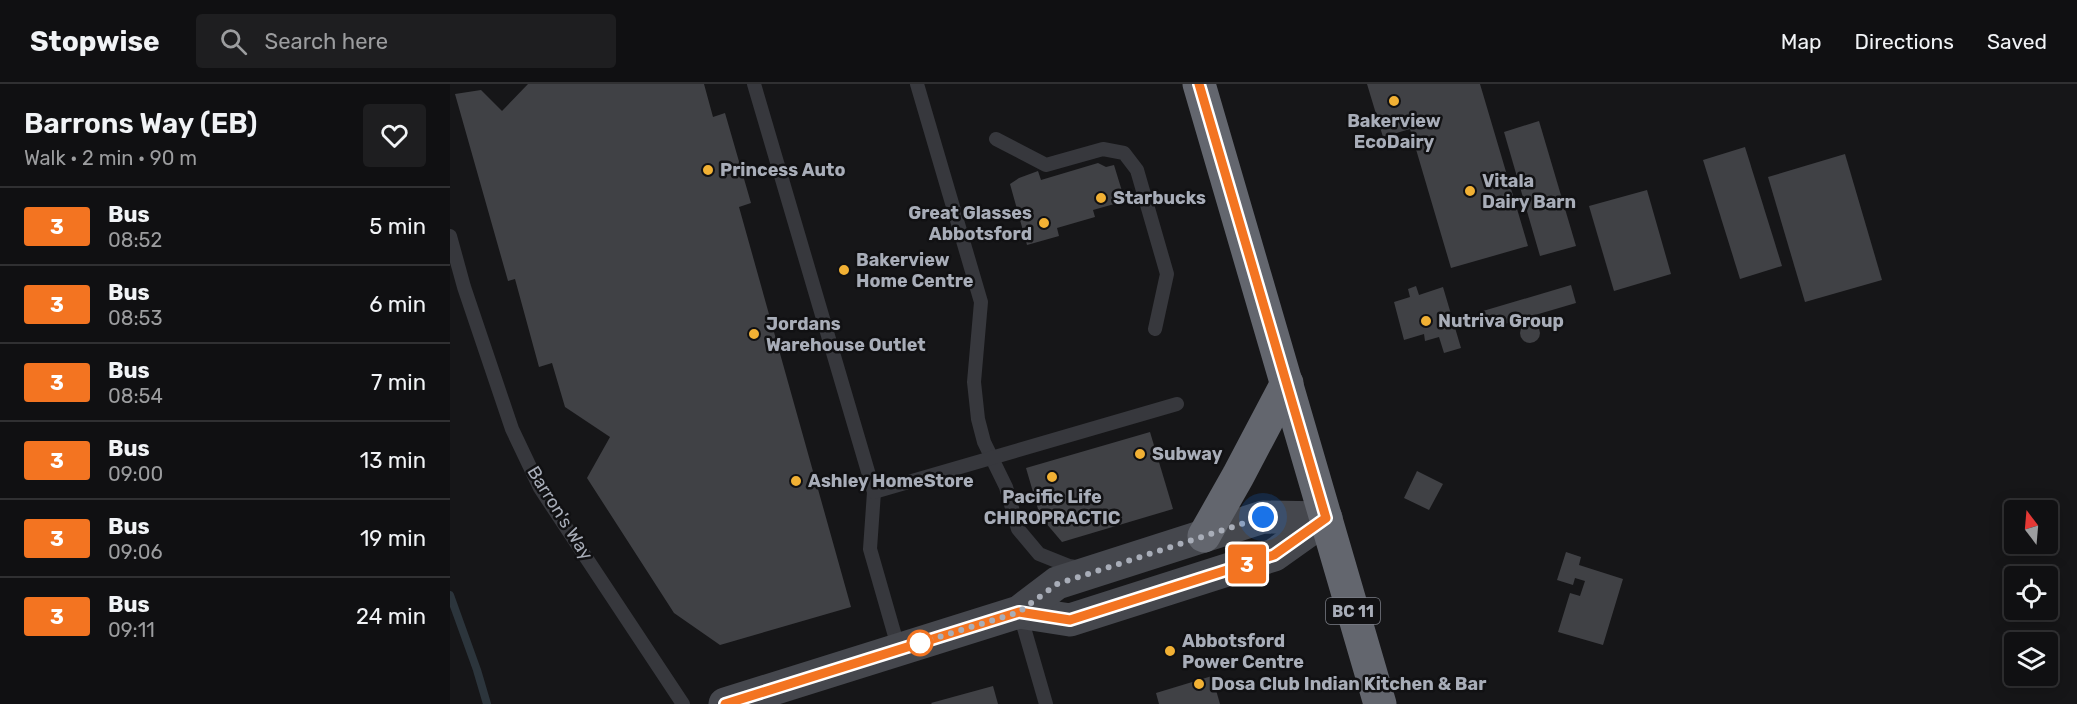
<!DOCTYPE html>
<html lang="en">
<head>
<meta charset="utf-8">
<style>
	body { margin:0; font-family:Rubik,sans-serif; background:#1e1e20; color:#f1f3f6; height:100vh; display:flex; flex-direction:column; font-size:22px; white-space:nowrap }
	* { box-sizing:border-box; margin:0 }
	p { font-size:20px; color:#9c9d9f }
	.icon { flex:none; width:33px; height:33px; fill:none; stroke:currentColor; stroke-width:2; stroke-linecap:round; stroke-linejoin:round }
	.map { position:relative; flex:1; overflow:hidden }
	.side { display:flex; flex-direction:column; background:#101012; width:450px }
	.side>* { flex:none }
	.badge { padding:0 12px; border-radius:4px; font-size:21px; line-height:39px }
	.needle { width:39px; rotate:344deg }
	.fabs { position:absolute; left:1554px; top:416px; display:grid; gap:12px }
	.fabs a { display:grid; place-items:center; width:54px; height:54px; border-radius:6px; background:#101012; box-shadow:0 3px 15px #0003,0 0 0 2px #303032; font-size:30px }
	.you { position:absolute; width:30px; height:30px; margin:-15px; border:4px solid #fff; border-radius:50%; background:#1a73e8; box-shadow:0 0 0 9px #1a73e833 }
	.map>.badge { position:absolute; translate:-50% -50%; box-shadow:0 0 0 3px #fff }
	.round { display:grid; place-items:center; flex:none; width:63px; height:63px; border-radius:6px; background:#1e1e20 }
	.head { display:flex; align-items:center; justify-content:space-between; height:102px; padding:0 24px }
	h1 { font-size:28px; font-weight:600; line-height:45px }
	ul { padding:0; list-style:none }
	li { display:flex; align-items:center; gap:18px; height:78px; padding:0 24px; border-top:2px solid #303032 }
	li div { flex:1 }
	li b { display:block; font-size:22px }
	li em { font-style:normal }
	li .badge { min-width:66px; font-weight:700; text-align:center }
	header { display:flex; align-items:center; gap:36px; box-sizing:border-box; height:84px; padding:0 30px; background:#101012; border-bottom:2px solid #303032 }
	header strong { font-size:28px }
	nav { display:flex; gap:33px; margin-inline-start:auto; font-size:21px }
	.search { width:420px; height:54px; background:#1e1e20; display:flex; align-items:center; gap:15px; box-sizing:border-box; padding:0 21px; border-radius:6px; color:#9c9d9f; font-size:22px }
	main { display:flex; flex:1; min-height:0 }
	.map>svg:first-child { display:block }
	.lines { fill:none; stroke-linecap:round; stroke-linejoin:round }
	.stream { stroke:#2c353c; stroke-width:8 }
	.building { fill:#404145 }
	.lane { stroke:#37383d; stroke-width:14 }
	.secondary { stroke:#45474d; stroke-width:33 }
	.highway { stroke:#63666e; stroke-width:33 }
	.line-casing { stroke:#fff; stroke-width:14 }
	.line { stroke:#f37421; stroke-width:9 }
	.walk { stroke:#a8adb8; stroke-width:6; stroke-dasharray:0 10.8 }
	.poi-dot { fill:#f2b134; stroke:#111113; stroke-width:2 }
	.stop-dot { fill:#fff; stroke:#f37421; stroke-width:3 }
	.labels { text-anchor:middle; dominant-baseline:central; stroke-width:5; stroke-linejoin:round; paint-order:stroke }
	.shield { fill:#111113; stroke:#7b7e86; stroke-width:1.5 }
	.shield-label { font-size:16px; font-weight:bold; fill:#a8adb8 }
	.poi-label { font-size:18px; font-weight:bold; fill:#a8adb8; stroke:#111113; text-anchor:start }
	.street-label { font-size:18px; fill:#a8adb8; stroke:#111113 }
</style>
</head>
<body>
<header>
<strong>Stopwise</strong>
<div class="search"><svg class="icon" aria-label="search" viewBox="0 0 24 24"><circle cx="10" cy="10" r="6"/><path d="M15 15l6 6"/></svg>Search here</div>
<nav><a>Map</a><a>Directions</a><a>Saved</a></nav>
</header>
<main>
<section class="side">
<div class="head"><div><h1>Barrons Way (EB)</h1><p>Walk · 2 min · 90 m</p></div><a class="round"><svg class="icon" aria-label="heart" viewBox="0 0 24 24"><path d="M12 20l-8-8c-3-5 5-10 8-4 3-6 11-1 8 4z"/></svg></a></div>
<ul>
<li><span class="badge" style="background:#f37421;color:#fff">3</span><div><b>Bus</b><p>08:52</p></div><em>5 min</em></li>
<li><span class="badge" style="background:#f37421;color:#fff">3</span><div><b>Bus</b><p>08:53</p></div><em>6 min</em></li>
<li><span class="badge" style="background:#f37421;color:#fff">3</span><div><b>Bus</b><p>08:54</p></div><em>7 min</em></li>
<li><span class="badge" style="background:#f37421;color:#fff">3</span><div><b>Bus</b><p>09:00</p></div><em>13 min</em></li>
<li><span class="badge" style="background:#f37421;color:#fff">3</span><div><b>Bus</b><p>09:06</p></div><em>19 min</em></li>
<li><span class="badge" style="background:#f37421;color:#fff">3</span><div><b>Bus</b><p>09:11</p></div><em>24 min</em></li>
</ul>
</section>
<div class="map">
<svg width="1627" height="620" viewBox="0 0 1627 620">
	<rect width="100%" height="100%" fill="#161618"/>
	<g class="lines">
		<path class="stream" d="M0,511l27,75 10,34"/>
	</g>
	<g class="building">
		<path d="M78,0h176l9,33 12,-4 26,90 -12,4 112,400 -131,38 -46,-32 -87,-135 23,-41 -45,-30 -13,-44 -13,4 -24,-88 -7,2 -53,-187 26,-4 21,21z"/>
		<path d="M917,0h113l48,162 -77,22 -41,-139 -27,8z"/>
		<path d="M1089,37l37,125 -36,10 -36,-124z"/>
		<path d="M1295,63l37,119 -42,13 -37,-119z"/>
		<path d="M1395,70l37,126 -77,22 -37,-125z"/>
		<path d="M648,79l8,4 8,-2 11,36 -32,9 2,7 -38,11 2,8 -32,9 -17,-61 9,-6 19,-7 3,9z"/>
		<path d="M1197,106l24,84 -57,17 -25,-85z"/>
		<path d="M1121,201l5,18 -88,26 -5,-18z"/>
		<path d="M966,202l3,9 24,-8 18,61 -17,5 -5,-16 -14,4 -1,-7 -20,6 -10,-38 16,-5 -2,-8z"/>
		<circle cx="1080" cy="249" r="10"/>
		<path d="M700,348l23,77 -111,33 -22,-26 -14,-48z"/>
		<path d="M967,387l26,13 -14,26 -25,-12z"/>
		<path d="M1116,468l15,5 -2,8 44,14 -20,66 -45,-13 12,-39 10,3 5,-15 -10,-3 -2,7 -16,-5z"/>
		<path d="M762,592l8,28h-61l-3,-11z"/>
		<path d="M543,602l5,18h-66l-1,-1z"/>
	</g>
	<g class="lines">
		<g class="lane">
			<path d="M304,0l120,408 -4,57 29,101"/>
			<path d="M467,0l64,218 -7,80 4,37 6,23 22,45 12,42 21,25 30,12 12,2"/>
			<path d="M546,55l50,26 57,-16 21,4 13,17 30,104 -12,55"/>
			<path d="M0,152l14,51 48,142 28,59 143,216"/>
			<path d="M424,408l303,-88"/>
			<path d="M570,530l26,90"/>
		</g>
		<g class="secondary">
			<path d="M569,528l51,8 204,-65 52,-37"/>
			<path d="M275,620l294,-92 38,-29 206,-66 63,1"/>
		</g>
		<g class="highway">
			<path d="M749,0l181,620"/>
			<path d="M754,452l34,-60 49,-93"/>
		</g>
	</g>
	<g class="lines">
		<defs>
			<path id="line" d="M275,620l294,-92 51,8 204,-65 52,-37 -127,-434"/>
		</defs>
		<use href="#line" class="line-casing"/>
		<use href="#line" class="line"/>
		<path class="walk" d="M470,559l99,-31 38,-28 206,-67"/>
	</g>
	<g class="poi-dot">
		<circle cx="944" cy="17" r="6"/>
		<circle cx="258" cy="86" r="6"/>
		<circle cx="1020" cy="107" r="6"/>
		<circle cx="651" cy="114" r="6"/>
		<circle cx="594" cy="139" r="6"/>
		<circle cx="394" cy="186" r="6"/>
		<circle cx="976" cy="237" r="6"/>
		<circle cx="304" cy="250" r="6"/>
		<circle cx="690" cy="370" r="6"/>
		<circle cx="602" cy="393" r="6"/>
		<circle cx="346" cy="397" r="6"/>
		<circle cx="720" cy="567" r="6"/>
		<circle cx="749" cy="600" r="6"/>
	</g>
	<circle class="stop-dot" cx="470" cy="559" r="12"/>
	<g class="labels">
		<rect class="shield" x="876" y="514" width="54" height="26" rx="4.5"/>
		<g class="shield-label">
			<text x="903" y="527">BC 11</text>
		</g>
		<g class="poi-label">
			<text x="944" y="37" text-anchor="middle">Bakerview<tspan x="944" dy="21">EcoDairy</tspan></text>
			<text x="270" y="86">Princess Auto</text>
			<text x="1032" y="97">Vitala<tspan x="1032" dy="21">Dairy Barn</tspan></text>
			<text x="663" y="114">Starbucks</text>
			<text x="582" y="129" text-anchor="end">Great Glasses<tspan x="582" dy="21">Abbotsford</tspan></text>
			<text x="406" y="176">Bakerview<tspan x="406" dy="21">Home Centre</tspan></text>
			<text x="988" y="237">Nutriva Group</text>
			<text x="316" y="240">Jordans<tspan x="316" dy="21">Warehouse Outlet</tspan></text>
			<text x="702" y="370">Subway</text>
			<text x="358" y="397">Ashley HomeStore</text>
			<text x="602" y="413" text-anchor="middle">Pacific Life<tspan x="602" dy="21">CHIROPRACTIC</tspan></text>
			<text x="732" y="557">Abbotsford<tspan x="732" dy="21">Power Centre</tspan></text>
			<text x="761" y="600">Dosa Club Indian Kitchen &amp; Bar</text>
		</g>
		<g class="street-label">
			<text transform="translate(110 429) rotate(58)">Barron's Way</text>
		</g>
	</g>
</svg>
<div class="fabs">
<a><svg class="needle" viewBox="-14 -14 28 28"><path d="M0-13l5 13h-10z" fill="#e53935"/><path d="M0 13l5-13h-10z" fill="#9c9d9f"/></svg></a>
<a><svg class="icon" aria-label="locate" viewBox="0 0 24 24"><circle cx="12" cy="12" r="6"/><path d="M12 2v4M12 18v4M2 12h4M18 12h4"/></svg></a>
<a><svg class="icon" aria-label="layers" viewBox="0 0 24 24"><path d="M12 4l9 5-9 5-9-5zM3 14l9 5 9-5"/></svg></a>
</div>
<div class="you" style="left:813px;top:433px"></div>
<b class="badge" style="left:797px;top:480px;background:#f37421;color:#fff">3</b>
</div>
</main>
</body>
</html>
